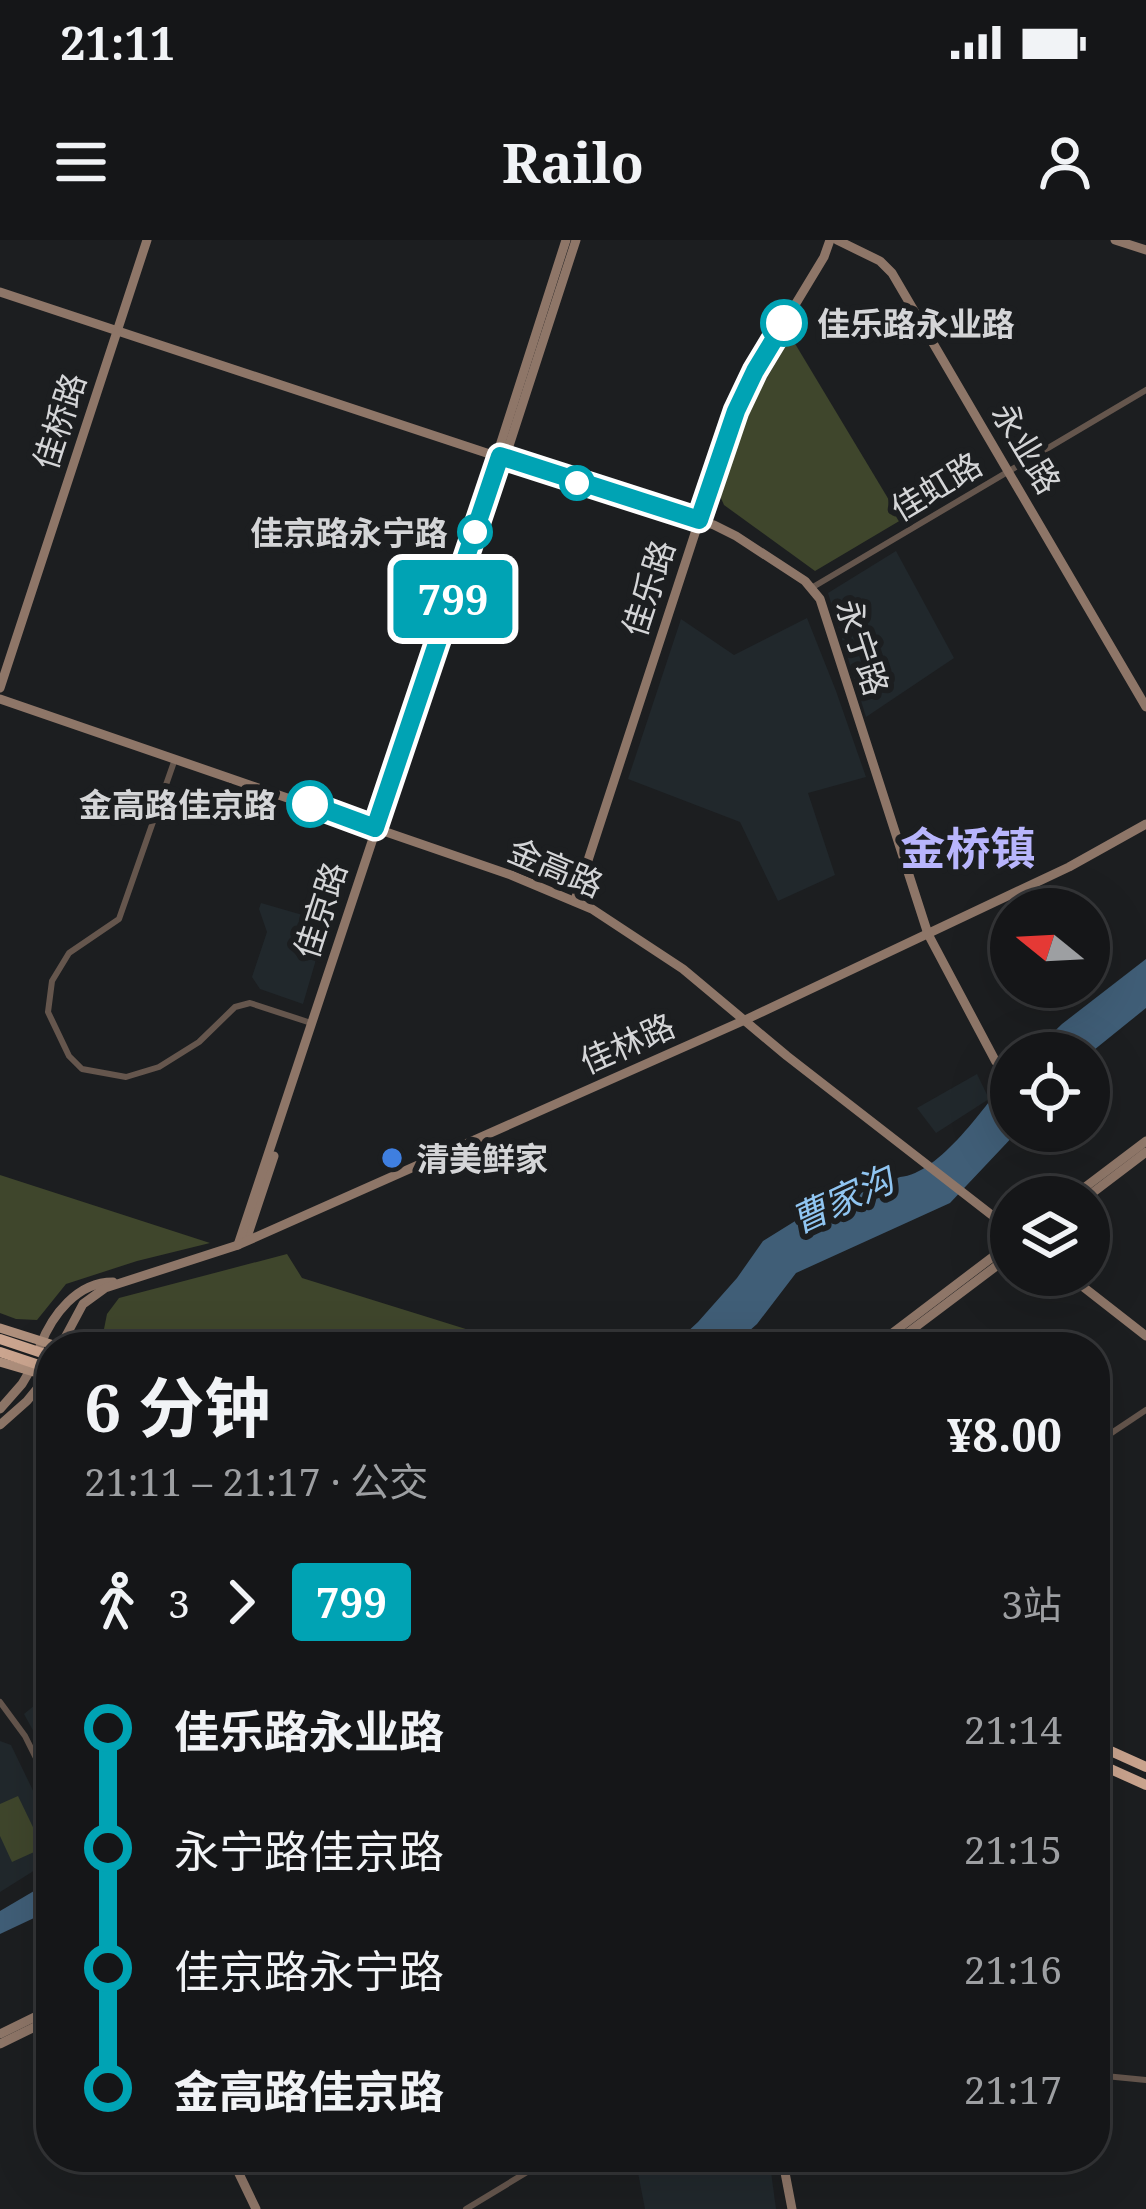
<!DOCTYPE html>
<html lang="zh">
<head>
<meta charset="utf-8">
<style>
	body { margin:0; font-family:"Noto Serif","Noto Sans SC",serif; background:#1e1f21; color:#f1f3f6; height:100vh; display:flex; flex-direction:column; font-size:45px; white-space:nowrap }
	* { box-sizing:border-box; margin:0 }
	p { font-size:39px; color:#9d9fa2 }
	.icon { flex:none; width:66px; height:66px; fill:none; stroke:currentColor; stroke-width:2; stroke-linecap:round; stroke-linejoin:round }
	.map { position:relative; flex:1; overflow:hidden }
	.sheet { position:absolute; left:36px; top:1092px; width:1074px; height:840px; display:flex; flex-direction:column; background:#151618; border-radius:48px; box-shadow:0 12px 48px #0002,0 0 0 3px #343537 }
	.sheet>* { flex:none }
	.badge { padding:0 24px; border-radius:9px; font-size:42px; line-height:78px }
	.needle { width:78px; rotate:288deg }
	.tools { position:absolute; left:990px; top:648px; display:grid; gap:24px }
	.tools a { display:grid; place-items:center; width:120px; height:120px; border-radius:50%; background:#151618; box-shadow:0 12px 48px #0002,0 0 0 3px #343537; font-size:60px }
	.map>.badge { position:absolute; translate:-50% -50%; box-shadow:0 0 0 6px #fff }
	.legs { display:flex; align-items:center; gap:18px; height:132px; padding:0 48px; font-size:39px }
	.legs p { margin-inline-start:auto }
	.headline { display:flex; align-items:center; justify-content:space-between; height:204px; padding:0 48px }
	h1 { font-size:66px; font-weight:700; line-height:90px }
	ul { padding:0 48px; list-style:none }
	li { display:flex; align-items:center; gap:42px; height:120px; font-size:45px }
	li i { display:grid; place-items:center; width:18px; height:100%; margin:0 15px; background:currentColor }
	li i::after { content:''; width:30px; height:30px; margin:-15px; border:9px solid; border-radius:50%; background:#151618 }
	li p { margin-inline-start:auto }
	li:first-child i { background:linear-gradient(#0000 50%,currentColor 0) }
	li:last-child i { background:linear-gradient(currentColor 50%,#0000 0) }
	.status { display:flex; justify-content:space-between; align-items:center; height:84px; padding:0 60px; background:#151618; direction:ltr }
	.status svg { height:33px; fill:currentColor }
	header { display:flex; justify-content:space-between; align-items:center; height:156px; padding:0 48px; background:#151618; font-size:54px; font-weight:700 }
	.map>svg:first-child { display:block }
	.built { fill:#21282c }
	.green { fill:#3f462c }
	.water { fill:#405e77 }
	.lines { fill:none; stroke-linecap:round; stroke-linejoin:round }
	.street { stroke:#65564d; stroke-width:6 }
	.secondary { stroke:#8e7668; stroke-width:9 }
	.primary { stroke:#ae8f7c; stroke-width:9 }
	.highway { stroke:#cba58f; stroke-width:10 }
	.line-1-casing { stroke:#fff; stroke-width:27 }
	.line-1 { stroke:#00a3b4; stroke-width:18 }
	.stop-1-dot { fill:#fff; stroke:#00a3b4; stroke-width:6 }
	.shop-dot { fill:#3f7fe0; stroke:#1c1e20; stroke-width:4.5 }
	.labels { text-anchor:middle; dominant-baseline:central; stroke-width:12; stroke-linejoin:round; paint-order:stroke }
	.stop-label { font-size:33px; font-weight:bold; fill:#d4d5d7; stroke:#1c1e20; text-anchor:end }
	.street-label { font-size:33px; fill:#d4d5d7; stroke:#1c1e20 }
	.poi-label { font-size:33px; font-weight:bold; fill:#d4d5d7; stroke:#1c1e20; text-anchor:start }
	.water-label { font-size:36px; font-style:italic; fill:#90c5f1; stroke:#1c1e20 }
	.district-label { font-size:45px; font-weight:bold; fill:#b8b5fc; stroke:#1c1e20 }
</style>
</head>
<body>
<div class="status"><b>21:11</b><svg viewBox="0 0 49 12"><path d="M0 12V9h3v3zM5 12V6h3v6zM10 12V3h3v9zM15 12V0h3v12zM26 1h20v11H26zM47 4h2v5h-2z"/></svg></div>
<header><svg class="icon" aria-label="menu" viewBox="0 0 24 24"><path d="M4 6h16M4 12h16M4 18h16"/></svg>Railo<svg class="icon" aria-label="person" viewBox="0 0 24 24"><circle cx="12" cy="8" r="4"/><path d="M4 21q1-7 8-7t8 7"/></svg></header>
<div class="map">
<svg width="1146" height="1969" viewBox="0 0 1146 1969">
	<rect width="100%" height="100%" fill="#1c1e20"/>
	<g class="built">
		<path d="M896,311l58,107 -88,59 -38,-124z"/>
		<path d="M807,378l29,73 30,86 -58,16 27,82 -57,26 -38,-79 -112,-43 53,-160 53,36z"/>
		<path d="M261,663l66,19 -24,82 -43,-15 -8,-12 15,-45 -8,-23z"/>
		<path d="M977,834l12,25 -53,34 -19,-25z"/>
		<path d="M51,1452v71l-27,-49z"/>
		<path d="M0,1501l11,4 40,83v32l-51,32z"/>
		<path d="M635,1917h134l7,52h-131z"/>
	</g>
	<g class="green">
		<path d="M791,97l110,183 -86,51 -91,-66 -4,-9 32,-93z"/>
		<path d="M0,935l210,68 -73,18 -71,23 -29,36 -21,-1 -16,-6z"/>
		<path d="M287,1014l15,24 222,69h-409l-12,-13 4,-20 12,-16z"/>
		<path d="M18,1556l25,52 -31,14 -12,-26v-32z"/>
	</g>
	<g class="water">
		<path d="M1146,719v49l-57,46 -57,-1 30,-29z"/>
		<path d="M1011,834v57h7l-68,72 -154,70 -39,51 -26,23h-60l27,-25 39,-44 26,-37 37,-23 100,-41c40,-3 86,-73 111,-103z"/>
		<path d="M51,1641v29l-51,24v-23z"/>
	</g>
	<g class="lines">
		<g class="street">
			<path d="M813,347l333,-197"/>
			<path d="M175,519l-56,160 -50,34 -17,28 -4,31 21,44 13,13 44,8 33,-10 40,-25 36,-35 15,-4 61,20"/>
			<path d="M1095,1204l51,-34"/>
			<path d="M0,1462l25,34 26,52"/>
			<path d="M1095,1835l51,5"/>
			<path d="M466,1969l86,-52"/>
		</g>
		<g class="secondary">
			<path d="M837,0l43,21 12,12 254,434"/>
			<path d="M1115,0l31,10"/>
			<path d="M0,52l577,191 137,42 22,11 69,45 15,18 108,335 68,128"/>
			<path d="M497,215l69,-215"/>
			<path d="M505,218l71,-218"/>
			<path d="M0,448l147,-448"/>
			<path d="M0,459l511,176 81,34 91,60 104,87 224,174"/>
			<path d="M575,660l160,-489 20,-40 69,-114 6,-17"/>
			<path d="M1072,957l74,-56"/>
			<path d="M1087,957l59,-45"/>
			<path d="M247,997l27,-81"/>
			<path d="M238,1005l262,-789"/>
			<path d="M1068,1035l78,61"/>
			<path d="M40,1106c12,-31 37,-64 73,-64"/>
			<path d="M60,1107l23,-43 22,-16 133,-43 507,-225 324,-153 77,-43"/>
			<path d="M874,1107l137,-104"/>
			<path d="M889,1107l122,-92"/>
			<path d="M0,1169l22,-25 10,-17"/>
			<path d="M0,1185l27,-24 22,-27"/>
			<path d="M0,1794l51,-25"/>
			<path d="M0,1804l51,-25"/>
			<path d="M231,1917l25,52"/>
			<path d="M782,1917l10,52"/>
		</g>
		<g class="primary">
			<path d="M0,1088l60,19"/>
			<path d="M0,1122l51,15"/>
		</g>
		<g class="highway">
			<path d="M0,1099l51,17"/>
			<path d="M0,1112l51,17"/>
			<path d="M1095,1504l51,23"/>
			<path d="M1095,1522l51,23"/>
		</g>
	</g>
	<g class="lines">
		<defs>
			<path id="line-1" d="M310,564l65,24 125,-372 199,64 37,-109 19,-40 29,-48"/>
		</defs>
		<use href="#line-1" class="line-1-casing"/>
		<use href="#line-1" class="line-1"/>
	</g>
	<g class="stop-1-dot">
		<circle cx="784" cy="83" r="21"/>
		<circle cx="577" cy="243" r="15"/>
		<circle cx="475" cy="292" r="15"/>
		<circle cx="310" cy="564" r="21"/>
	</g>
	<circle class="shop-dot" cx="392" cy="918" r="12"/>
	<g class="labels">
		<g class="stop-label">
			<text x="817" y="83" text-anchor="start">佳乐路永业路</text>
			<text x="448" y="292">佳京路永宁路</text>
			<text x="277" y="564">金高路佳京路</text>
		</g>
		<g class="street-label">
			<text transform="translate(59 181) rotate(-72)">佳桥路</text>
			<text transform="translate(1027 208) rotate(59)">永业路</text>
			<text transform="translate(936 246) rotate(-31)">佳虹路</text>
			<text transform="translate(648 348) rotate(-72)">佳乐路</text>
			<text transform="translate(863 407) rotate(72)">永宁路</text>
			<text transform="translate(556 627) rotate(23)">金高路</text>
			<text transform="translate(320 670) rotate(-72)">佳京路</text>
			<text transform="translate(627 803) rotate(-24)">佳林路</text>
		</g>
		<g class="poi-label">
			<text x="416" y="918">清美鲜家</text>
		</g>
		<g class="water-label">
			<text transform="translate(842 959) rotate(-25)">曹家沟</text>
		</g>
		<g class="district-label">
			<text x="968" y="607">金桥镇</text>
		</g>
	</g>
</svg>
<div class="tools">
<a><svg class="needle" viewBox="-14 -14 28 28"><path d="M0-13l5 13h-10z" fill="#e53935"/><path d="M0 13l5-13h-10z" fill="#9d9fa2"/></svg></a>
<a><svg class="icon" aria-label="locate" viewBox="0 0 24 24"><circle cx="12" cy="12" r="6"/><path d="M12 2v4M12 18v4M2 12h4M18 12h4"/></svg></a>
<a><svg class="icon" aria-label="layers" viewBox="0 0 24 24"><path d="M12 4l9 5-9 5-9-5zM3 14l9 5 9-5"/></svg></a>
</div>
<b class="badge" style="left:453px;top:359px;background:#00a3b4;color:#fff">799</b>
<section class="sheet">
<div class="headline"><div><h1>6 分钟</h1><p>21:11 – 21:17 · 公交</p></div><b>¥8.00</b></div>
<div class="legs"><svg class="icon" aria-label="walk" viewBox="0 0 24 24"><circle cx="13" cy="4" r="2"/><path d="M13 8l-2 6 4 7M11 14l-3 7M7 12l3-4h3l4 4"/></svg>3<svg class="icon" aria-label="forward" viewBox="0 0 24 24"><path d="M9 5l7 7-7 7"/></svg><b class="badge" style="background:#00a3b4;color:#fff">799</b><p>3站</p></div>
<ul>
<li><i style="color:#00a3b4"></i><b>佳乐路永业路</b><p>21:14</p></li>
<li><i style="color:#00a3b4"></i><span>永宁路佳京路</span><p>21:15</p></li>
<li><i style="color:#00a3b4"></i><span>佳京路永宁路</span><p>21:16</p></li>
<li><i style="color:#00a3b4"></i><b>金高路佳京路</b><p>21:17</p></li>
</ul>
</section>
</div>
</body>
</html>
